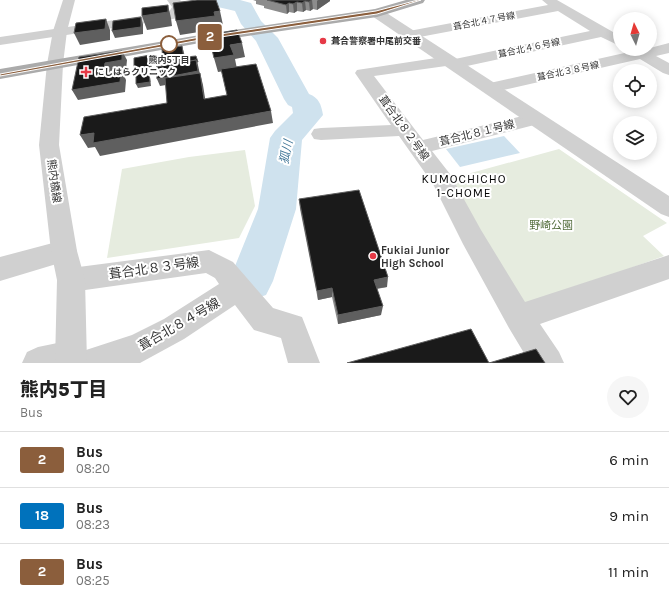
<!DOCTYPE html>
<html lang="en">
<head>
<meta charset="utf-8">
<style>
	body { margin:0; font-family:Karla,"Noto Sans JP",sans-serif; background:#f6f6f6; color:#222; height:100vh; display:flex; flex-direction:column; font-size:15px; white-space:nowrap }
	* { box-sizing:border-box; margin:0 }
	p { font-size:13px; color:#767676 }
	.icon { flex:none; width:22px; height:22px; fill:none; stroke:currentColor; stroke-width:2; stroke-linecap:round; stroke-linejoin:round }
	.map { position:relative; height:363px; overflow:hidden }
	.details { display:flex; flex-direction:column; background:#fff; flex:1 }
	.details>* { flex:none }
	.badge { padding:0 8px; border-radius:3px; font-size:14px; line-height:26px }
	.needle { width:26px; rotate:355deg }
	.controls { position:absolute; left:613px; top:12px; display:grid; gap:8px }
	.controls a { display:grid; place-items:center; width:44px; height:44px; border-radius:50%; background:#fff; box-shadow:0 2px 10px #0003; font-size:20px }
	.map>.badge { position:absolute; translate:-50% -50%; box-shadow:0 0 0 2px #fff }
	.round { display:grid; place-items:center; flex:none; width:42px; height:42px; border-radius:21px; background:#f6f6f6 }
	.overview { display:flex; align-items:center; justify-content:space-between; height:68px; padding:0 20px }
	h1 { font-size:19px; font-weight:800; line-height:30px }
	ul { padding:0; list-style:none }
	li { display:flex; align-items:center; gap:12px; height:56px; padding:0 20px; border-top:1px solid #e0e0e0 }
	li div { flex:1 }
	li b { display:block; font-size:15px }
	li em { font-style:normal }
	li .badge { min-width:44px; font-weight:700; text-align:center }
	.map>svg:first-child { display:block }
	.green { fill:#e6ecdf }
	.water { fill:#cfe2ee }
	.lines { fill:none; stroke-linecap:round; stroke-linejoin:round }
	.river { fill:#cfe2ee; fill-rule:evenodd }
	.minor { fill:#d0d0d0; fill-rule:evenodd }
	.tertiary { fill:#d0d0d0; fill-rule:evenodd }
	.primary { fill:#ababab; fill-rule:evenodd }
	.wall { fill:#8c8c8c }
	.shaded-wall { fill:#5f5f5f }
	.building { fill:#1a1a1a; stroke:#5f5f5f }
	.line { fill:#8b5e3c; stroke:#fff }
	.poi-dot { fill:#e63946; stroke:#fff; stroke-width:1.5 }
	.stop-dot { fill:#fff; stroke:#8b5e3c; stroke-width:2 }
	.labels { text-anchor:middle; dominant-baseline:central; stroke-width:4; stroke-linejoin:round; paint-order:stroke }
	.far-street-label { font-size:9px; fill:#333; stroke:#fff }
	.far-poi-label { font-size:9px; font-weight:bold; fill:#333; stroke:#fff; text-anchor:start }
	.far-stop-label { font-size:9px; font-weight:bold; fill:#333; stroke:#fff }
	.street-label { font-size:11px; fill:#333; stroke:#fff }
	.park-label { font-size:11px; fill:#56703f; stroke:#fff }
	.poi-label { font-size:11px; font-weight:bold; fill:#333; stroke:#fff; text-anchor:start }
	.water-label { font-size:12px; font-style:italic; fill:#3f7597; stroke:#fff }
	.neighbourhood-label { font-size:12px; letter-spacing:1px; fill:#000; stroke:#fff }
	.near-street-label { font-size:13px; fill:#333; stroke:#fff }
</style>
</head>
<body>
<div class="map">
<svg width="669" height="363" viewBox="0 0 669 363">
	<rect width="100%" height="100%" fill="#fff"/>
	<g class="green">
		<path d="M559,149l108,74 -24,13 21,20 -144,52 -71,-129z"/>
		<path d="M245,150l10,56 -16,32 -132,20 15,-89 67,-12z"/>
	</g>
	<path class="water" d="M504,136l16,17 -60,14 -14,-18z"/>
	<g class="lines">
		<path class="river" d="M202,0h38l11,3 10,18 17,17 31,56c10,4 12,10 14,21l-21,25 -6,69 -23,72 -7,14 -15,5 -15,-5 -7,-14 29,-72 12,-71 5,-7 18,-18 -1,-6 -4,-2 -4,-6 -28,-58 -15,-17 -6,-13 -30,-7z"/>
		<g class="minor">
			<path d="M167,0h13l6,6 -7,12 -179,27v-8l169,-25 3,-5z"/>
			<path d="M542,0h15l63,36v10l-19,-9 -148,32 -7,-3 -72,10 49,64 112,-27 7,2 2,4 -2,4 -110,28 18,23 31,56 44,72 144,-47v24l-129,45 19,28 5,11h-34l-21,-35 -46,-84 -30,-60 -34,-48 -78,4 -7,-1 -3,-5 3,-5 7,-1 70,-3 -36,-52 2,-3 92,-14 6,3 135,-28 -32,-20 -149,28 -5,-1 -2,-3 2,-3 5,-1 139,-26z"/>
			<path d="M669,43v10l-13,3 13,7v12l-6,-2 -23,-14 -150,34 -6,-1 -3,-4 3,-4 6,-1 139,-31 -1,-3h22v-1z"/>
			<path d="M64,240l9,3 4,8 -4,8 -73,22v-24z"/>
			<path d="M209,250l24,12 40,46 29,9 18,46h-32l-7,-25 -27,-8 -19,-25 -51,34 -44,24h-118l5,-11 11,-5 34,-7 11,4 3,6 46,-15 32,-16 55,-35 -4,-6 -9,-5 -135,19 -10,-3 -4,-9 4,-9 10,-3z"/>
		</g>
		<g class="tertiary">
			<path d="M63,0h12l-8,31 -4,33 -4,81 18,106 8,29 2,83h-32l2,-83 -6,-29 -12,-106 8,-81 6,-33z"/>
			<path d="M377,9l5,1 287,186v21l-8,-3 -289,-198 -2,-3 2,-3z"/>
		</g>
		<path class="primary" d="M406,0h19l-2,3 -46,14 -177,26 -200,36v-10l200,-34 175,-26z"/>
	</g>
	<g class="wall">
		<path d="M253,0h77v1l-13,9 -4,-1 -3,2 -4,-1 -3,2 -6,-1 -3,2 -5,-1 -2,2 -23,-6v-2l-8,-2v-3z"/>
		<path d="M299,199l88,88 -10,2 4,26 -43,9 -6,-27 -14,3 -18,-91z"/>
	</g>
	<g class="shaded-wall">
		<path d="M312,0l1,9 -3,2 -1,-9z"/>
		<path d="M318,0h12v1l-13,9v-9z"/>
		<path d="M305,1l1,9 -3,2 -1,-9z"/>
		<path d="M297,2v9l-3,2 -1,-9z"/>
		<path d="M289,3v9l-2,2 -1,-9z"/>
		<path d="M168,5l3,13 1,8 -25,4 -5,-14z"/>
		<path d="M220,11l3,14 -6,1 1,3 -38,6 -4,-14 38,-9z"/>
		<path d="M141,17l2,7v10l-28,4 -3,-7z"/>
		<path d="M106,19l4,11v10l-30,5 -6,-12z"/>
		<path d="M242,43l3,14 -10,2 2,10 -19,3 -4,-14 16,-13z"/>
		<path d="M182,46l2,7 3,13 -21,4 -3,-7z"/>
		<path d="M122,51l5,9 -1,10 -4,1 4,9 -1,12 -47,8 -6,-10 32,-17 1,-10z"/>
		<path d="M150,55l1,4 1,12 -16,3 -2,-4z"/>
		<path d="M196,56l5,23 -41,7 -3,-7 40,-13z"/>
		<path d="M149,73l1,4 1,9 -13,2 -2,-4z"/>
		<path d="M200,73l3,12 4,26 -3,-12z"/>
		<path d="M271,111l2,12 -173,33 -5,-9 -7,1 -8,-13 14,-2z"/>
		<path d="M388,277l-1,10 -14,2 1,-9z"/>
		<path d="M332,288v9l-14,3 -1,-9z"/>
		<path d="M383,306l-2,9 -43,9v-9z"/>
	</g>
	<g class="building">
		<path d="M197,0h19l4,11 -6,1 1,4 -39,5 -3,-18z"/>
		<path d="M267,0h45l-3,2 -4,-1 -3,2 -5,-1 -4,2 -4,-1 -3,2z"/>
		<path d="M168,5v7l-26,4v-8z"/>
		<path d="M141,17v10l-29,4 1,-10z"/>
		<path d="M106,19l-1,10 -31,4 2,-10z"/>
		<path d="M237,30l5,13 -12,2 4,10 -20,3 -5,-21 11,-1 -1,-3z"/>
		<path d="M182,46l2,13 -21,4 -1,-14z"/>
		<path d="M122,51v9l-17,3 -1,10 17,-3 -1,12 -48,8 7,-33z"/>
		<path d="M150,55v12l-16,3v-12z"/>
		<path d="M196,56l2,6h-1l-1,-2 -9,2 -1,-5z"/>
		<path d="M196,60l2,11 -41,8 -1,-12z"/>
		<path d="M256,64l15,47 -178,32 1,-10 -14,2 4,-18 83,-14 -2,-25 35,-5 4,26 23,-4 -6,-26z"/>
		<path d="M149,73l1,9 -14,2v-9z"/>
		<path d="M359,190l29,87 -14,3 9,26 -45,9 -6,-27 -15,3 -18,-92z"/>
		<path d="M471,329l18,34h-142z"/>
		<path d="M536,349l9,14h-56z"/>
	</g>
	<path class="line" d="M418,0h3l-44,14 -177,26 -200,36v-2l200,-37 176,-26z"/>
	<g class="poi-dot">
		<circle cx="323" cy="41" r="4"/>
		<path d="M84 66h4v4h4v4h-4v4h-4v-4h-4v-4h4z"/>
		<circle cx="373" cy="256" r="4"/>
	</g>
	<circle class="stop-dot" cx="169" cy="44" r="8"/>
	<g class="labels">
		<g class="far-street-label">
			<text transform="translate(484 21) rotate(-11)">葺合北４７号線</text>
			<text transform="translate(529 48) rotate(-12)">葺合北４６号線</text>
			<text transform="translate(568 71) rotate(-12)">葺合北３８号線</text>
		</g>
		<g class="far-poi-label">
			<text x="331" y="41">葺合警察署中尾前交番</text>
			<text x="95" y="72">にしはらクリニック</text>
		</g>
		<g class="far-stop-label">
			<text x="169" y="60">熊内5丁目</text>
		</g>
		<g class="street-label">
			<text transform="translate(404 128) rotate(54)">葺合北８２号線</text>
			<text transform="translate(477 133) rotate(-14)">葺合北８１号線</text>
			<text transform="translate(54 181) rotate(82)">熊内橋線</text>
		</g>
		<g class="park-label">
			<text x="551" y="225">野崎公園</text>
		</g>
		<g class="poi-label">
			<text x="381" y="250">Fukiai Junior<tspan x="381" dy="13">High School</tspan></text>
		</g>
		<g class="water-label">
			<text transform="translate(286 152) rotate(-78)">狐川</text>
		</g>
		<g class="neighbourhood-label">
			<text x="464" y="179">KUMOCHICHO<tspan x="464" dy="14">1-CHOME</tspan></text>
		</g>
		<g class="near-street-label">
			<text transform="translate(154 268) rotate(-8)">葺合北８３号線</text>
			<text transform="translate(179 324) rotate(-30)">葺合北８４号線</text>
		</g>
	</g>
</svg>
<div class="controls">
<a><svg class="needle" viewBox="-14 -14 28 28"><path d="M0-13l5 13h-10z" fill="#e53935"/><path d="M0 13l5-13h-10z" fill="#767676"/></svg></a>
<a><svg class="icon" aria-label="locate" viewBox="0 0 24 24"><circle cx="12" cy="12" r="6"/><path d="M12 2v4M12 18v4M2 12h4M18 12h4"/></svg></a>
<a><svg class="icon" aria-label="layers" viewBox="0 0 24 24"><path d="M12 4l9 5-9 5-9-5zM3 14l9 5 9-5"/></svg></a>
</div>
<b class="badge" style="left:210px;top:37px;background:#8b5e3c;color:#fff">2</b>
</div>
<section class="details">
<div class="overview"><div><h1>熊内5丁目</h1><p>Bus</p></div><a class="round"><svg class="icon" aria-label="heart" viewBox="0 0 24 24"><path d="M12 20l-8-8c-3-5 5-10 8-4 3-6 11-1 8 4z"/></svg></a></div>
<ul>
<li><span class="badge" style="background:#8b5e3c;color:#fff">2</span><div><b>Bus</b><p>08:20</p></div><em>6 min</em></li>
<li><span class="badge" style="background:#0072bc;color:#fff">18</span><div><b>Bus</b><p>08:23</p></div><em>9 min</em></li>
<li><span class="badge" style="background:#8b5e3c;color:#fff">2</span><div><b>Bus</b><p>08:25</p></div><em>11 min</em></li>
</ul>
</section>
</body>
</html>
